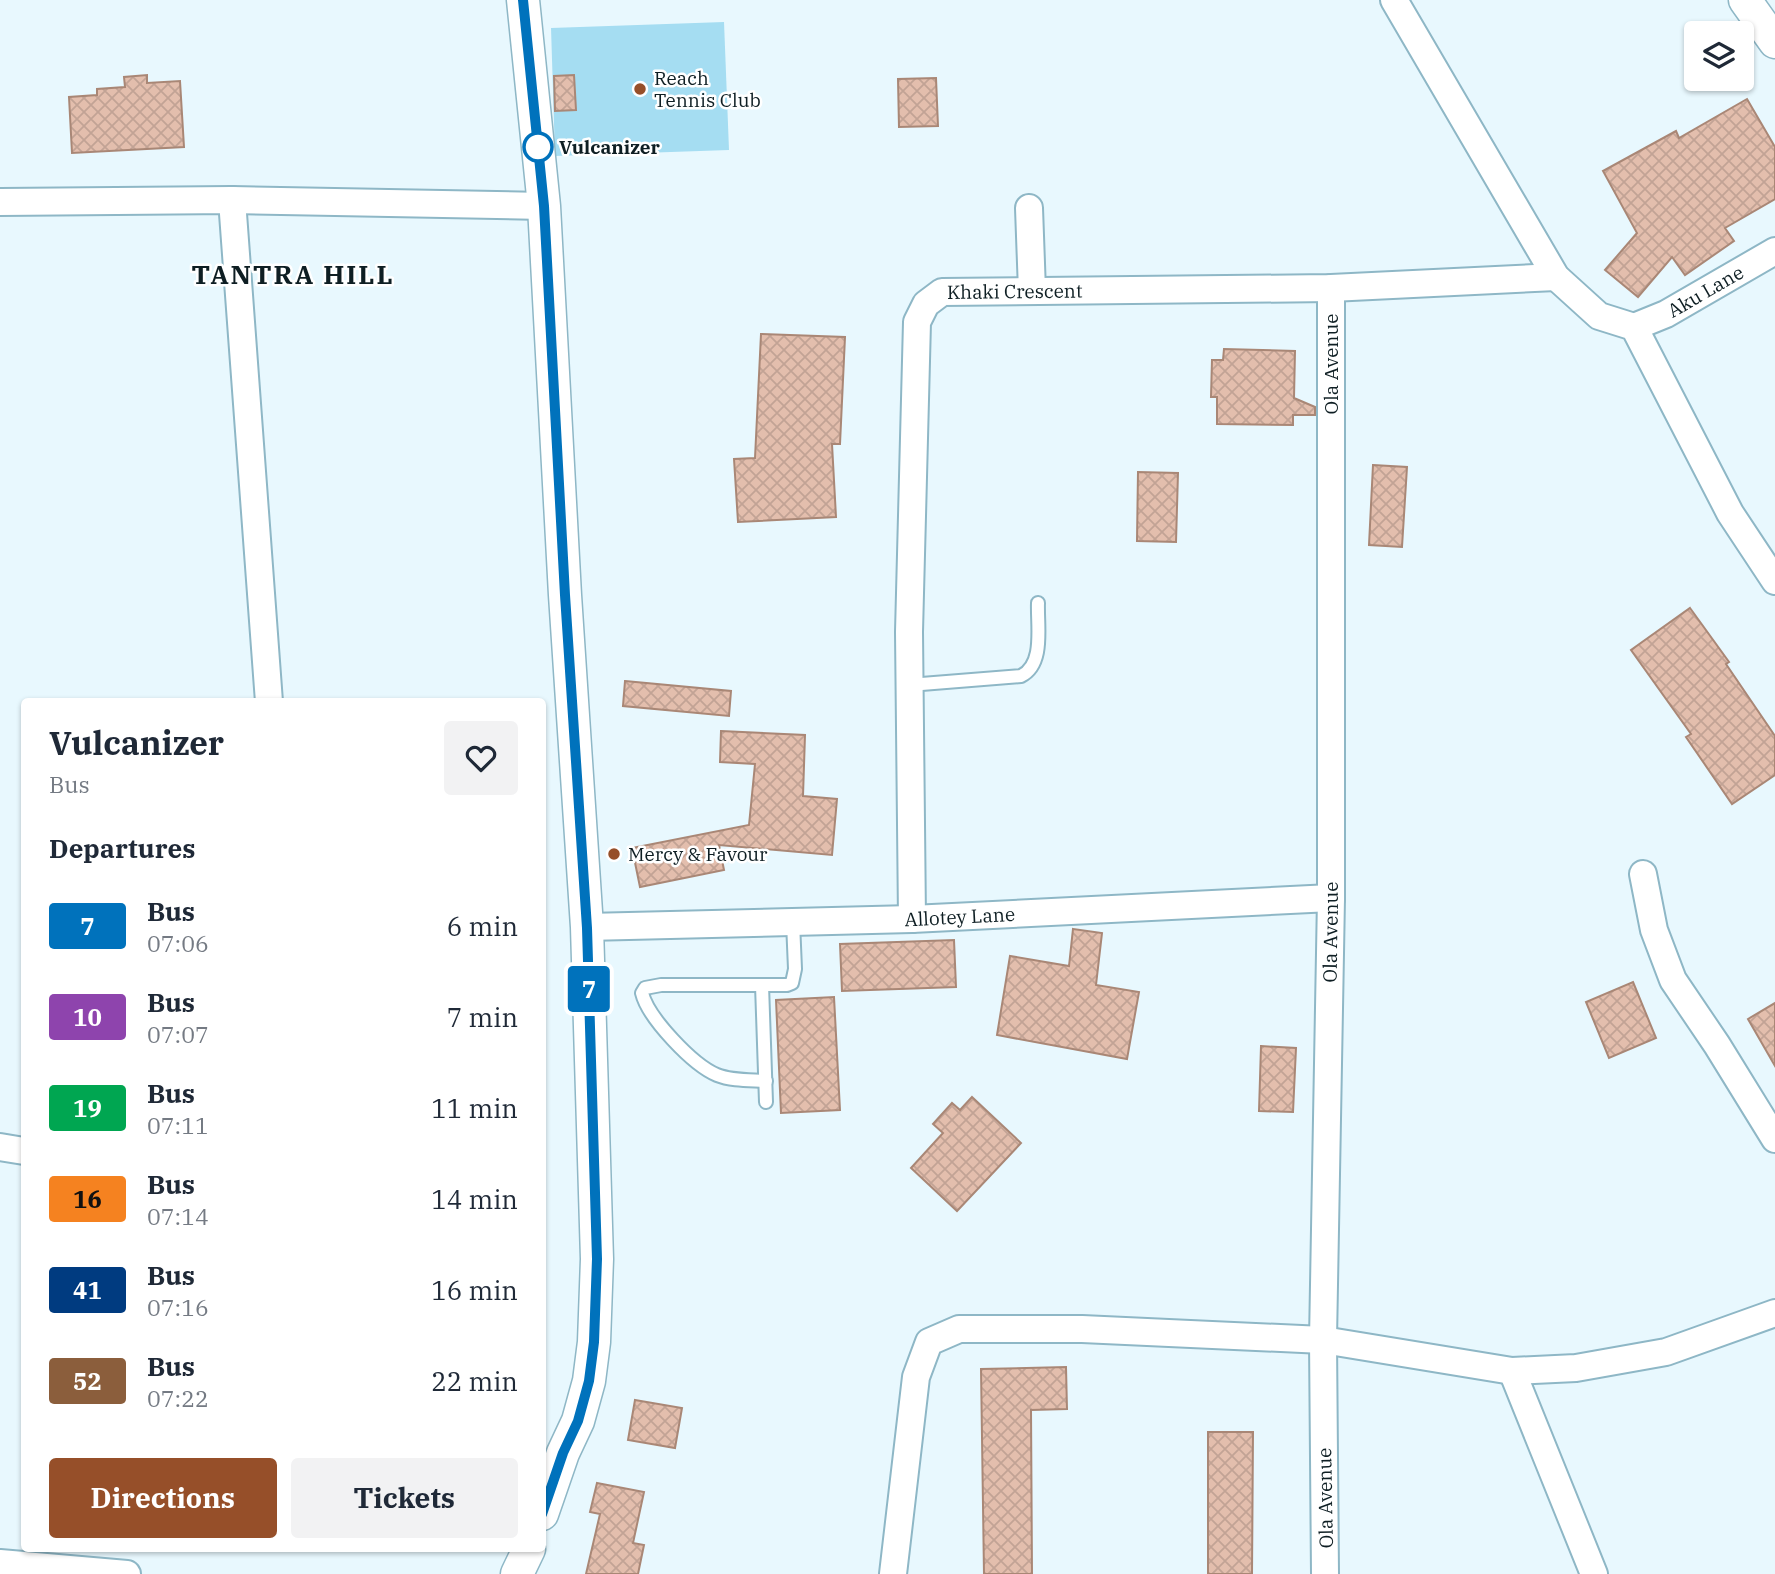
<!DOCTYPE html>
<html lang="en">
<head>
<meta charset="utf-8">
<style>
	body { margin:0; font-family:"IBM Plex Serif",serif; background:#f2f2f3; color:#1f2937; height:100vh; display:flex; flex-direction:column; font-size:26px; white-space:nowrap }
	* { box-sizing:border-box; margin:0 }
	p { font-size:23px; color:#747a83 }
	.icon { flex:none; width:38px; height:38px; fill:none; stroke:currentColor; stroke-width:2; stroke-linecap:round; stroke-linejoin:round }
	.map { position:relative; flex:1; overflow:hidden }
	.drawer { position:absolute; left:21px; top:698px; width:525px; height:854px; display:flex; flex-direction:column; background:#fff; border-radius:7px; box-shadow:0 2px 5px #0004 }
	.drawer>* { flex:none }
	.badge { padding:0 14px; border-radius:5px; font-size:24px; line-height:46px }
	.tools { position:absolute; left:1684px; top:21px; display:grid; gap:14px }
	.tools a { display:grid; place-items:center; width:70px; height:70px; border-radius:7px; background:#fff; box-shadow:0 2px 5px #0004; font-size:35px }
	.map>.badge { position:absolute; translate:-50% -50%; box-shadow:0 0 0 4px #fff }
	h2 { padding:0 28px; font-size:26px; line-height:63px }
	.round { display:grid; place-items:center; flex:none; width:74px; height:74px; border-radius:7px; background:#f2f2f3 }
	.headline { display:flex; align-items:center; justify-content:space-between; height:119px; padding:0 28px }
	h1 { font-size:33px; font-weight:800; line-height:52px }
	.primary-button { display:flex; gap:14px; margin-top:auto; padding:14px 28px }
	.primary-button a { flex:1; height:80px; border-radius:7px; background:#964f29; color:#fff; font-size:28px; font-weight:800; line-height:80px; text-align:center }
	.primary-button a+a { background:#f2f2f3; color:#1f2937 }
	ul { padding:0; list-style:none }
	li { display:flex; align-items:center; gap:21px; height:91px; padding:0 28px }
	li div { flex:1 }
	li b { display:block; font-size:26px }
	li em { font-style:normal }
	li .badge { min-width:77px; font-weight:700; text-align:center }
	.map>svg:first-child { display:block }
	.green { fill:#a5ddf2 }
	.building { fill:url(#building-cross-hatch); stroke:#a98776; stroke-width:2 }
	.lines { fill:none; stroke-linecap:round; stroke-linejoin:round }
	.service-casing { stroke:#8eb7c6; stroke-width:16 }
	.minor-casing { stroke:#8eb7c6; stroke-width:30 }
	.tertiary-casing { stroke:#8eb7c6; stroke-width:35 }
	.service { stroke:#fff; stroke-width:12 }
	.minor { stroke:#fff; stroke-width:26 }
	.tertiary { stroke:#fff; stroke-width:32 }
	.line-casing { stroke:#fff; stroke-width:16 }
	.line { stroke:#0072bc; stroke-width:10 }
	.poi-dot { fill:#964f29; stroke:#fff; stroke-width:2.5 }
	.stop-dot { fill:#fff; stroke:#0072bc; stroke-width:3.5 }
	.labels { text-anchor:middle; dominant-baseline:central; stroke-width:5; stroke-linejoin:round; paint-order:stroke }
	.poi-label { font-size:19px; fill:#0e1e23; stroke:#fff; text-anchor:start }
	.stop-label { font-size:19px; font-weight:bold; fill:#0e1e23; stroke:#fff; text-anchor:start }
	.street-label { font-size:19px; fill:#0e1e23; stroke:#fff }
	.district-label { font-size:26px; font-weight:bold; letter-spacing:2px; fill:#0e1e23; stroke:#fff }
</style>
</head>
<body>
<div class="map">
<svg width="1775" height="1574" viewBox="0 0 1775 1574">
	<defs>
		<pattern id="building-cross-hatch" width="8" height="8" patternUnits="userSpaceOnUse" patternTransform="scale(1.75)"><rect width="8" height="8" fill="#e3bead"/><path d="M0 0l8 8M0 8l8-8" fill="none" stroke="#c2a395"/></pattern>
	</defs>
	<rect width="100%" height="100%" fill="#e8f8fe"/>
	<path class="green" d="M724,22l5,128 -174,6 -4,-128z"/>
	<g class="building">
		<path d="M147,75v8l33,-2 4,66 -112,6 -3,-56 28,-2v-6l28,-2 -1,-10z"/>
		<path d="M574,75l2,35 -21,1 -1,-35z"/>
		<path d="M936,78l2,48 -39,1 -1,-48z"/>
		<path d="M1747,99l28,48v52l-50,29 9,13 -49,34 -13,-18 -34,40 -33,-27 32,-37 -34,-62 73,-40 3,7z"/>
		<path d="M761,334l84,3 -5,107h-8l4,73 -98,5 -4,-63 21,-1z"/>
		<path d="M1224,349l71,2 -1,47 21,9v8h-22v10l-76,-1v-27h-6l1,-37h11z"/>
		<path d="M1373,465l34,2 -5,80 -33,-2z"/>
		<path d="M1138,472l40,1 -2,69 -39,-1z"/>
		<path d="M1690,608l39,54 -3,2 49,72v39l-43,29 -46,-67 5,-3 -60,-84z"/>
		<path d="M625,681l106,10 -2,25 -106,-10z"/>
		<path d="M721,731l84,4 -2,61 34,3 -5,56 -113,-10 5,25 -84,17 -8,-39 117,-23 6,-61 -35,-2z"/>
		<path d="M1073,929l29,4 -6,52 43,7 -12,67 -130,-24 13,-79 59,10z"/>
		<path d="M954,940l2,47 -114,4 -2,-47z"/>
		<path d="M1633,982l23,56 -47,20 -23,-56z"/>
		<path d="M834,997l6,113 -59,3 -5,-113z"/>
		<path d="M1775,1003v63l-27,-47z"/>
		<path d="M1261,1046l35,2 -3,64 -34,-1z"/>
		<path d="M972,1097l49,46 -64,68 -46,-43 32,-35 -10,-9 19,-21 8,7z"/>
		<path d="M1066,1367l1,42 -36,1 1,164h-48l-3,-205z"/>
		<path d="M635,1400l47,8 -7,40 -47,-8z"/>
		<path d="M1208,1432h45l-1,142h-44z"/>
		<path d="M597,1483l47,9 -11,51 11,2 -6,29h-52l14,-60 -10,-2z"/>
	</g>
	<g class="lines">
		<defs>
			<g id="service">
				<path d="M909,685l112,-9c24,-12 16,-50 17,-73"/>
				<path d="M762,985l4,117"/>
				<path d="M766,1081c-16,-1 -34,0 -49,-6 -24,-10 -69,-57 -75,-82l3,-5 16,-3h126l5,-2 3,-14 -2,-47"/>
			</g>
			<g id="minor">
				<path d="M1394,0l162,277 43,39 35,11 96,186 45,68"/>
				<path d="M232,200l37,502"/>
				<path d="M0,202l232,-2 312,6"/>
				<path d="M1029,208l3,83"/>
				<path id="s1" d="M1634,327l32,-13 109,-63"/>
				<path d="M1643,874l11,56 19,50 44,65 58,94"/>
				<path id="s2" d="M912,919l-3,-287 8,-310 9,-18 16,-12 389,-4 225,-11"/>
				<path id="s3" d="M587,927l325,-8 419,-21"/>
				<path d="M0,1147l24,4"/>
				<path d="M1512,1371l82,203"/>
				<path d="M0,1563l127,11"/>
				<path d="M893,1574l23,-197 13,-35 30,-13h123l241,11 189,31 64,-3 90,-16 109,-39"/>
				<path id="s4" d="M1325,1574l-2,-234 8,-442v-610"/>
			</g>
			<g id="tertiary">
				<path d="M523,0l21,206 21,389 22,332 10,332 -3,83 -5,39 -11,40 -15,32 -21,61"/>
				<path d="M1745,0l30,42"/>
				<path d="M517,1574l12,-25"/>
			</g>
		</defs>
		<use href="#service" class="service-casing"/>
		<use href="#minor" class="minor-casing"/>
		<use href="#tertiary" class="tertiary-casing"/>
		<use href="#service" class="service"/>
		<use href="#minor" class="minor"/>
		<use href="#tertiary" class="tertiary"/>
	</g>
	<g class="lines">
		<defs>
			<path id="line" d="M523,0l21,206 21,389 22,333 10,331 -3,83 -5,39 -11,40 -15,32 -21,61"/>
		</defs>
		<use href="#line" class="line-casing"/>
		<use href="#line" class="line"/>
	</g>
	<g class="poi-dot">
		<circle cx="640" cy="89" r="7"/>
		<circle cx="614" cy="854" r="7"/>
	</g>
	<circle class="stop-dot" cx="538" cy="147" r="14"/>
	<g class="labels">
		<g class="poi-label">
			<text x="654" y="78">Reach<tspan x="654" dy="22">Tennis Club</tspan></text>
			<text x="628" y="854">Mercy &amp; Favour</text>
		</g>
		<g class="stop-label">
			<text x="559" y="147">Vulcanizer</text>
		</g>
		<g class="street-label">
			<text stroke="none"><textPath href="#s1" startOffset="80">Aku Lane</textPath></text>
			<text stroke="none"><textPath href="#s2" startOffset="710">Khaki Crescent</textPath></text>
			<text transform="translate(1331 364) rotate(-90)">Ola Avenue</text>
			<text stroke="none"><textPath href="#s3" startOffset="373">Allotey Lane</textPath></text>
			<text stroke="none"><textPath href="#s4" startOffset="642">Ola Avenue</textPath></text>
			<text transform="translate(1325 1498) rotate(-91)">Ola Avenue</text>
		</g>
		<g class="district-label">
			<text x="293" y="274">TANTRA HILL</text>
		</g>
	</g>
</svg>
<div class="tools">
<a><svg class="icon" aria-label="layers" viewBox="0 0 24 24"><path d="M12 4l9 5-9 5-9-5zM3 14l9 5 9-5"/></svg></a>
</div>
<b class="badge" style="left:589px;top:989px;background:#0072bc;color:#fff">7</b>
<section class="drawer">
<div class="headline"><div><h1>Vulcanizer</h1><p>Bus</p></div><a class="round"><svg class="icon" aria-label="heart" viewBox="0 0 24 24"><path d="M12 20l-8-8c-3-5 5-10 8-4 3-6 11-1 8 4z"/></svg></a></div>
<h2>Departures</h2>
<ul>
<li><span class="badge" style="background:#0072bc;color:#fff">7</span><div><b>Bus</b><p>07:06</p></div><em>6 min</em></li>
<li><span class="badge" style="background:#8e44ad;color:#fff">10</span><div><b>Bus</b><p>07:07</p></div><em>7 min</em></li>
<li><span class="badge" style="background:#00a651;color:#fff">19</span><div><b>Bus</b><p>07:11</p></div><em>11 min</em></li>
<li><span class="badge" style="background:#f58220;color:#111">16</span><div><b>Bus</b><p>07:14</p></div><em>14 min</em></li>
<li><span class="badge" style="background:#003b80;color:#fff">41</span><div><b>Bus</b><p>07:16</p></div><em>16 min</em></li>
<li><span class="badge" style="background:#8b5e3c;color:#fff">52</span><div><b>Bus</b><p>07:22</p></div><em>22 min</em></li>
</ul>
<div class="primary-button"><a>Directions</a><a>Tickets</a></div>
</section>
</div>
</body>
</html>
